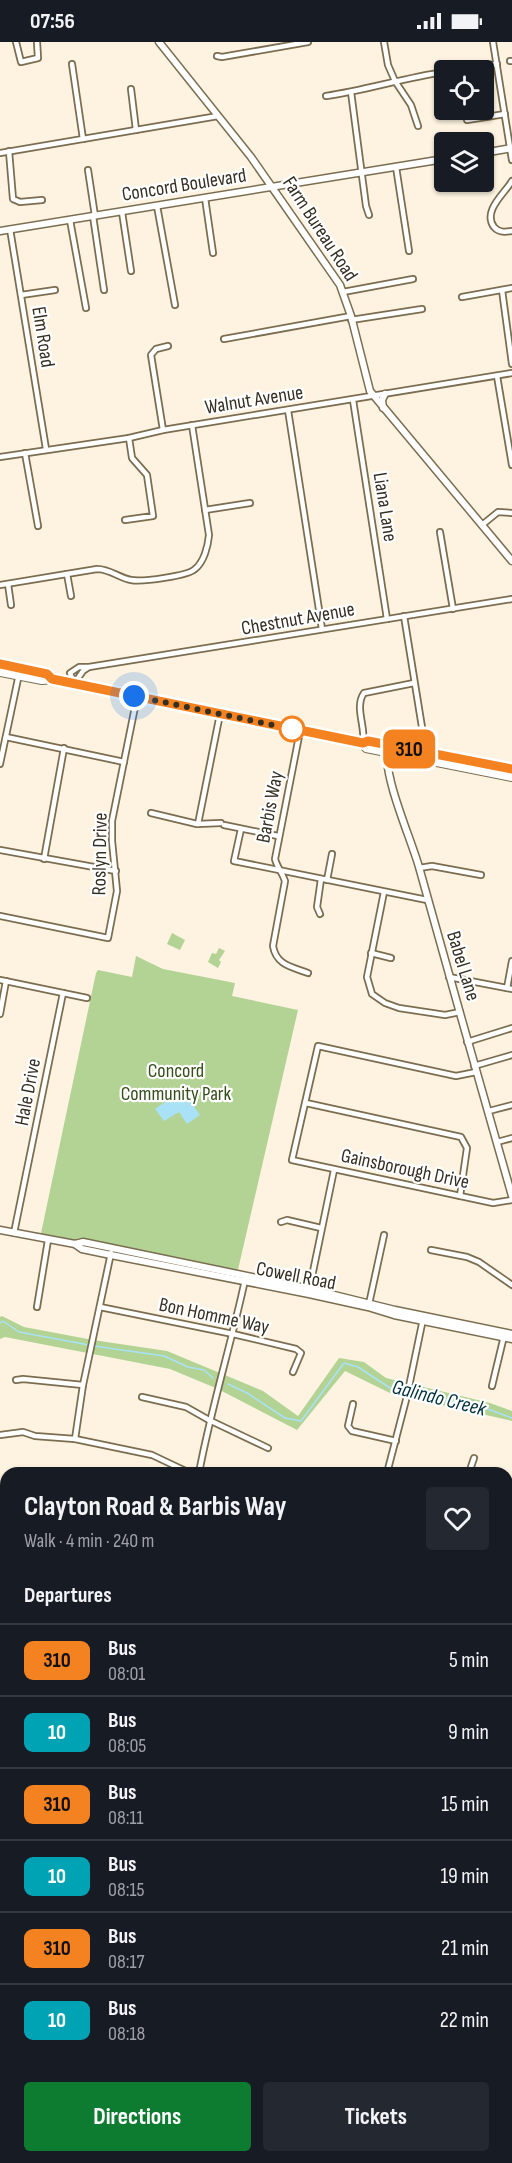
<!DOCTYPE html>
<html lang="en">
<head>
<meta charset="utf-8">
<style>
	body { margin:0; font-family:"Sofia Sans Condensed",sans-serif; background:#242831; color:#f1f3f6; height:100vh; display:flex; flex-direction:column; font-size:22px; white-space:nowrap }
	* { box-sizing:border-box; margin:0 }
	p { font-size:20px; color:#9ea1a6 }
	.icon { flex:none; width:33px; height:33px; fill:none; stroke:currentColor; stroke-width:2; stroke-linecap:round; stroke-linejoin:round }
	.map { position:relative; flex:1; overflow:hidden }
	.sheet { position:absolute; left:0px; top:1425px; width:513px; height:696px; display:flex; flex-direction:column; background:#171b24; border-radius:18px 18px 0 0; box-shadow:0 2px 4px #0004 }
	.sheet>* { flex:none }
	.badge { padding:0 12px; border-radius:9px; font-size:21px; line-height:39px }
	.fabs { position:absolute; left:434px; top:18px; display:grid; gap:12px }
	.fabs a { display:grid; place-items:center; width:60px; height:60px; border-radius:6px; background:#171b24; box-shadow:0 2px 4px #0004; font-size:30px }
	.you { position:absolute; width:30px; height:30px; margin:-15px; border:4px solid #fff; border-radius:50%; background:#1a73e8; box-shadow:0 0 0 9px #1a73e833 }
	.map>.badge { position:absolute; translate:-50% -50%; box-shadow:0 0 0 3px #fff }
	h2 { padding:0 24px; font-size:22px; line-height:54px }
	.round { display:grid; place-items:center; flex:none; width:63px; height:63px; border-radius:6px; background:#242831 }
	.overview { display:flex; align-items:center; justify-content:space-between; height:102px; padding:0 24px }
	h1 { font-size:28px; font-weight:700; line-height:45px }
	.cta { display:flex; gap:12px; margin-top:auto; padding:12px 24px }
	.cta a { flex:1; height:69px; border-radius:6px; background:#0d7b30; color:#fff; font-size:24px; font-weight:700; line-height:69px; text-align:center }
	.cta a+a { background:#242831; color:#f1f3f6 }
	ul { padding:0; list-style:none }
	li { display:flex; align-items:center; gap:18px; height:72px; padding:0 24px; border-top:2px solid #363941 }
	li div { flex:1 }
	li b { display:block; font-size:22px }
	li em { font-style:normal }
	li .badge { min-width:66px; font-weight:700; text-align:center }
	.status { display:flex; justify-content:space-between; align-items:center; height:42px; padding:0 30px; background:#171b24; direction:ltr }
	.status svg { height:16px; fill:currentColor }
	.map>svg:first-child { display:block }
	.green { fill:#b2d394 }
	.water { fill:#a9e2f6 }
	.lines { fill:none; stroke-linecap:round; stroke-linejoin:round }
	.stream { stroke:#a9e2f6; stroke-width:1.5 }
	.minor-casing { stroke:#7b6d50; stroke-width:8 }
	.tertiary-casing { stroke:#7b6d50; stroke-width:9 }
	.primary-casing { stroke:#7b6d50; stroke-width:10 }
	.minor { stroke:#fff; stroke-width:4.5 }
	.tertiary { stroke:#fff; stroke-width:6 }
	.primary { stroke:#fff; stroke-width:8 }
	.line-casing { stroke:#fff; stroke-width:14 }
	.line { stroke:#f58220; stroke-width:9 }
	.walk { stroke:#352f23; stroke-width:6; stroke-dasharray:0 10.8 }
	.stop-dot { fill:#fff; stroke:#f58220; stroke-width:3 }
	.labels { text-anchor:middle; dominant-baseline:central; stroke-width:4.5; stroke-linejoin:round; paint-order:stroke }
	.street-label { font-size:20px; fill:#352f23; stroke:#fff }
	.park-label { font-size:20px; fill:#344d1a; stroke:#fff }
	.water-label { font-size:21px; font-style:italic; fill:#00313e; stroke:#fff }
</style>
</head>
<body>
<div class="status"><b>07:56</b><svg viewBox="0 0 49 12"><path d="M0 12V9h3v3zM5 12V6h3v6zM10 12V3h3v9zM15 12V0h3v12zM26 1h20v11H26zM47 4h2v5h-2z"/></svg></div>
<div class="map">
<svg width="512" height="2121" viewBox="0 0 512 2121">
	<rect width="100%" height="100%" fill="#fdf3e0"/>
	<g class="green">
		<path d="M172,891l13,7 -5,10 -13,-6z"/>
		<path d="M219,906l6,3 -6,9 2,2 -3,6 -10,-6 4,-9 4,1z"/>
		<path d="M136,914l27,13 72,14 -3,13 66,14 -61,264 -154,-32 -43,-4 56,-265 2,-3 34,7z"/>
		<path d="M2,1274l22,11 69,13 74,11 96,40 35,25 41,-58 25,4 22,16 104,25 22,8v10l-122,-28 -45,-22 -48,59 -79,-41 -48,-20 -165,-32 -5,2v-22z"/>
		<path d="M0,1669l6,3v161l-6,-3z"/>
		<path d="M0,1962l6,2v151l-6,-12z"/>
		<path d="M507,2011l5,4v106h-503l-3,-6h501z"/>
	</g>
	<path class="water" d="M183,1048l17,25 -13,9 -8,-12 -15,9 -9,-12z"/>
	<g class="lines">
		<g class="stream">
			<path d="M0,1281l3,-2 16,11 70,13"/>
			<path d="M94,1304l70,10 24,11 16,3 9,8"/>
			<path d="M228,1342l19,9 38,25 16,3 43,-58 14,4 32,21 95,20 27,10"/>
		</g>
		<defs>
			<g id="minor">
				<path d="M16,0l5,20 17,-4 -1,-16"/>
				<path d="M384,0l4,23 7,16 16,24 7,21"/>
				<path d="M493,0l19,118"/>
				<path d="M217,14l5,1 86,-15"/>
				<path d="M510,19h2"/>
				<path d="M72,22l11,75"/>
				<path d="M455,28l42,-6"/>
				<path d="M131,47l5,41"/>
				<path d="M351,50l15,114 3,9"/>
				<path d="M326,54c40,-6 78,-18 118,-24"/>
				<path d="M467,78l38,-6"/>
				<path d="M9,109l4,48 7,3 22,-2"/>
				<path d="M0,111l218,-37"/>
				<path d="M396,125l13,84"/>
				<path d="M88,128l7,46"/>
				<path d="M512,139c-7,12 -30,30 -18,46 5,6 12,5 18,4"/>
				<path d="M205,156l8,55"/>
				<path d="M157,164l18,99"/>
				<path d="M122,170l9,59"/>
				<path d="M93,174l11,74"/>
				<path d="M70,178l16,88"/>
				<path d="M10,187l36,220"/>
				<path d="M502,248l10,74"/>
				<path d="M343,250l70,-13"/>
				<path d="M21,253l34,-5"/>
				<path d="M462,255l50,-9"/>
				<path d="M351,278l71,-11"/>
				<path d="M224,297l127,-23"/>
				<path d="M497,334l15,89"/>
				<path d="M353,358l34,219"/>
				<path d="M288,368l34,219"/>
				<path d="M163,388l-12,-75 5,-6 12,-3"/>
				<path d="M25,411l13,73"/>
				<path d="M0,415l129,-19 34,-8 349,-57"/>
				<path d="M205,468l45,-7"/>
				<path d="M125,478l28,-4 -6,-41 -15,-17 -3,-20"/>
				<path d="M482,483l16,-13 14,1"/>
				<path d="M440,490l13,77"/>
				<path d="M67,532l4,22"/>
				<path d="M8,542l3,21"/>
				<path d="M0,543l97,-16c13,0 22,9 34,11 11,2 57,-4 64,-11 9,-7 13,-23 14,-34l-17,-110"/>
				<path d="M404,574l22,136"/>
				<path d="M79,625h10l-6,4 -9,13 -4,-11z"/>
				<path d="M89,625l423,-68"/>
				<path d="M300,689l-25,128c2,8 7,13 10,22l-12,65c3,19 19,21 35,27"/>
				<path d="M6,695l118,25"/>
				<path d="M363,701c3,-16 -9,-36 1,-50l50,-10"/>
				<path d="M0,722l19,-90"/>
				<path d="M151,771l46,11 24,-1"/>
				<path d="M198,782l22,-110"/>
				<path d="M224,783l54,11"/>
				<path d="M241,787l-7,32 193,39"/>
				<path d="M0,808l116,21"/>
				<path d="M44,817l20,-111"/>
				<path d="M419,826l13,-2 49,9"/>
				<path d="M327,838l5,-26"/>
				<path d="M384,850l-17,85 5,17 13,9 14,5 46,7 15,-3"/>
				<path d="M320,872l-3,-7 4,-28"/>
				<path d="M0,874l108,22 9,-47 -5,-50v-20l25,-124"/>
				<path d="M371,911l20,5"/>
				<path d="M449,935l63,12"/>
				<path d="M0,938l87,18"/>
				<path d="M507,946l5,-27"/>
				<path d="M0,972l6,-33"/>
				<path d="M467,1000l45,-14"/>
				<path d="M474,1024l38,-11"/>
				<path d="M476,1030l-20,4 -138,-30 -26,114 201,43 19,-3"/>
				<path d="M306,1061l155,34 6,11 -7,48"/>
				<path d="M489,1069l23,-6"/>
				<path d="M497,1100l15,-4"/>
				<path d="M281,1180l6,-2 34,8"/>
				<path d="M14,1191l49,-240"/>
				<path d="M431,1208l36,7 12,5 33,23"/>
				<path d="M309,1249l25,-121"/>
				<path d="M369,1262l15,-69"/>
				<path d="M37,1265l11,-67"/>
				<path d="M100,1265l133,27 63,15 5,4 -8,19"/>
				<path d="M16,1338l7,-1 60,6"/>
				<path d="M492,1344l12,-50"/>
				<path d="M142,1355l44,10 23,13 59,28"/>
				<path d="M353,1362l-5,22 4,5 44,10"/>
				<path d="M0,1393l23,-3 12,4 40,3 77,16 38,18"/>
				<path d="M75,1397l8,-54 28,-132"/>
				<path d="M199,1431c12,-65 32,-128 46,-193"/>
				<path d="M387,1431l20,-77 16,-77"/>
				<path d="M469,1431l5,-15"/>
				<path d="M507,1549l5,-14"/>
				<path d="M507,1597l5,4"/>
				<path d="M507,1716l5,-11"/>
				<path d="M507,1846l5,-9"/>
				<path d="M0,1867l6,4"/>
			</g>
			<g id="tertiary">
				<path d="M159,0l92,115 89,128 11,31 19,75 142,170"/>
				<path d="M483,111l29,-5"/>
				<path d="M0,189l444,-72"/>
				<path d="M383,366l-1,-8 3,-6"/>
				<path d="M387,707c-3,30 23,87 32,118 31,110 61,219 93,329"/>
				<path d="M0,1188l75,14 8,-2 227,47 85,21 117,24"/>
				<path d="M75,1202l7,5 29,6 198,39 59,13 26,8 118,24"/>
			</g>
			<g id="primary">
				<path d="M0,622l47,10 5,5"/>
				<path d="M0,630l42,8 10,-1 311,64 5,-2 144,28"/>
				<path d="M363,701l3,5 146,29"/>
			</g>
		</defs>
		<use href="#minor" class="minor-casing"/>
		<use href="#tertiary" class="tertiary-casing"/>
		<use href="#primary" class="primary-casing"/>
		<use href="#minor" class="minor"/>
		<use href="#tertiary" class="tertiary"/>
		<use href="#primary" class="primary"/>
	</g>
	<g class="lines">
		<defs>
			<path id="line" d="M0,622l47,10 5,5 311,64 5,-2 144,28"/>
		</defs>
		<use href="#line" class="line-casing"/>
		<use href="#line" class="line"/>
		<path class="walk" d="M134,654l158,33"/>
	</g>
	<circle class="stop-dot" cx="292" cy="687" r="12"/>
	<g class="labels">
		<g class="street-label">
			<text transform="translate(184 143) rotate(-9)">Concord Boulevard</text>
			<text transform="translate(320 187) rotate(57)">Farm Bureau Road</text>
			<text transform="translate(43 295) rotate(81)">Elm Road</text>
			<text transform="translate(254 358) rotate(-9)">Walnut Avenue</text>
			<text transform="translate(385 465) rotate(81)">Liana Lane</text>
			<text transform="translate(298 577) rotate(-10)">Chestnut Avenue</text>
			<text transform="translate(270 765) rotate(-79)">Barbis Way</text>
			<text transform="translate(100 812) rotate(-89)">Roslyn Drive</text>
			<text transform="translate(463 924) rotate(73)">Babel Lane</text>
			<text transform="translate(28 1050) rotate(-79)">Hale Drive</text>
			<text transform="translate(405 1127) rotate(12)">Gainsborough Drive</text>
			<text transform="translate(296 1234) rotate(11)">Cowell Road</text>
			<text transform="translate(214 1274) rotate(12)">Bon Homme Way</text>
		</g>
		<g class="park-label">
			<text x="176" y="1029">Concord<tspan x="176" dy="23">Community Park</tspan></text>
		</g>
		<g class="water-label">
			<text transform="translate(439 1356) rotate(14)">Galindo Creek</text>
		</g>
	</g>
</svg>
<div class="fabs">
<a><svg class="icon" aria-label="locate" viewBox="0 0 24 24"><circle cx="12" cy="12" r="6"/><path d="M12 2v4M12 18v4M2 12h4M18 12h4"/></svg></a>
<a><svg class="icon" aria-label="layers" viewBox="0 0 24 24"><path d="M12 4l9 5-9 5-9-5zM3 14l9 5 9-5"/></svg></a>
</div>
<div class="you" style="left:134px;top:654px"></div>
<b class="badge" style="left:409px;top:707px;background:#f58220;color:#111">310</b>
<section class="sheet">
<div class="overview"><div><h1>Clayton Road &amp; Barbis Way</h1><p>Walk · 4 min · 240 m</p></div><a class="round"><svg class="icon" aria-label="heart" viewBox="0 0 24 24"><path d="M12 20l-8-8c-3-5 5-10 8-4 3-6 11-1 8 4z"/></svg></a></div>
<h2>Departures</h2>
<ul>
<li><span class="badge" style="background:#f58220;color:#111">310</span><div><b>Bus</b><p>08:01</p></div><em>5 min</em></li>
<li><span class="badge" style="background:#00a3b4;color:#fff">10</span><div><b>Bus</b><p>08:05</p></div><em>9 min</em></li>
<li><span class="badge" style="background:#f58220;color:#111">310</span><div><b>Bus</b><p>08:11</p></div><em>15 min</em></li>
<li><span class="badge" style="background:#00a3b4;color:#fff">10</span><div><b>Bus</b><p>08:15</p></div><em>19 min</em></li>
<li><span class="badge" style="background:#f58220;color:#111">310</span><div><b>Bus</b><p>08:17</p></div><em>21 min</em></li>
<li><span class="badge" style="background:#00a3b4;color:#fff">10</span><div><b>Bus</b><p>08:18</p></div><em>22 min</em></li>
</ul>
<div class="cta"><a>Directions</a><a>Tickets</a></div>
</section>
</div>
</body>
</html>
